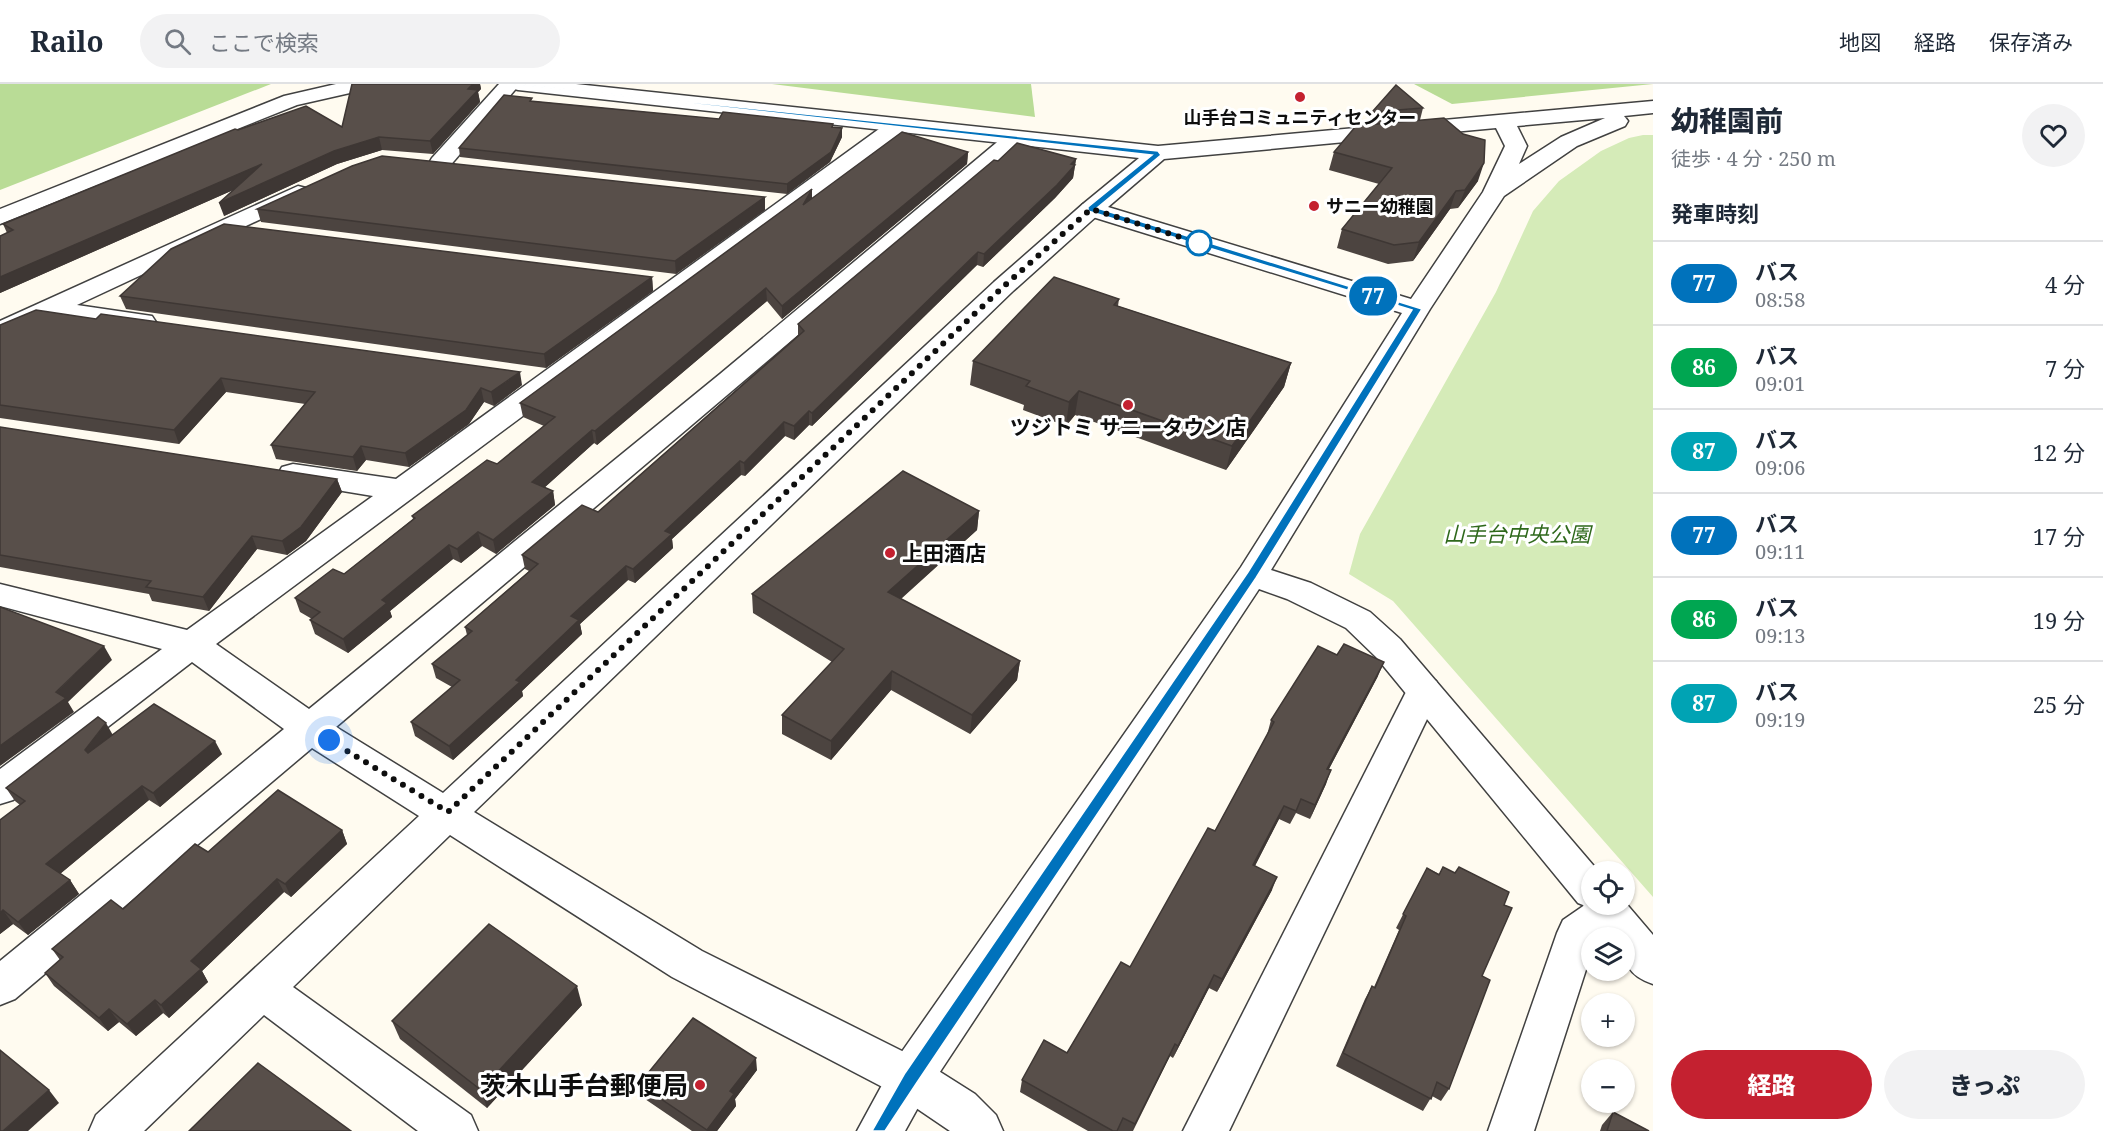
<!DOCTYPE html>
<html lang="ja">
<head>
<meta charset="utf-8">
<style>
	body { margin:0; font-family:"Noto Serif","Noto Sans JP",serif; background:#f2f2f3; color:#1f2937; height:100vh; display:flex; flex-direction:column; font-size:22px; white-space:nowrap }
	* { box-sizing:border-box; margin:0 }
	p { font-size:20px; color:#747a83 }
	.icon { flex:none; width:33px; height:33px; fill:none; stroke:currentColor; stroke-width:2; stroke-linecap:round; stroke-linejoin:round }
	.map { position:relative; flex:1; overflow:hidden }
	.details { display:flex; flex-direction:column; background:#fff; width:450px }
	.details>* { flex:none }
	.badge { padding:0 12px; border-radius:20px; font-size:21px; line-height:39px }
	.fabs { position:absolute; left:1581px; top:777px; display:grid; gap:12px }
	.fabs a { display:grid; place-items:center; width:54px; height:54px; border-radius:50%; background:#fff; box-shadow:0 2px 4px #0004; font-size:30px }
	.you { position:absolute; width:30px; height:30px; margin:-15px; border:4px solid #fff; border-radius:50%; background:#1a73e8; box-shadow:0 0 0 9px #1a73e833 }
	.map>.badge { position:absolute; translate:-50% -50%; box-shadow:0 0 0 3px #fff }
	h2 { padding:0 18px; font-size:22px; line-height:54px }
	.round { display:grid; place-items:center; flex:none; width:63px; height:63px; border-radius:32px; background:#f2f2f3 }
	.headline { display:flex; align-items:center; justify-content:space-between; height:102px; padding:0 18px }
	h1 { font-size:28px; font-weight:800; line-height:45px }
	.primary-button { display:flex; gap:12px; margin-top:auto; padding:12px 18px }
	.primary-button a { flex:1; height:69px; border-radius:36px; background:#c42130; color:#fff; font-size:24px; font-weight:800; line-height:69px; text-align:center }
	.primary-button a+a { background:#f2f2f3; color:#1f2937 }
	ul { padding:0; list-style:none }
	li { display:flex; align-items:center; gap:18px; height:84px; padding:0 18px; border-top:2px solid #e0e1e3 }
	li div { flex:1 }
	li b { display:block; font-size:22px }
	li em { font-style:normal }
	li .badge { min-width:66px; font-weight:700; text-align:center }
	header { display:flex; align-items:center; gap:36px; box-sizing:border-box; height:84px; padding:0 30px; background:#fff; border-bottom:2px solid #e0e1e3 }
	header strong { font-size:28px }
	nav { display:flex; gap:33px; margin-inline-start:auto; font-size:21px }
	.search { width:420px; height:54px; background:#f2f2f3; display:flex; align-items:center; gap:15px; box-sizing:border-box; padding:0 21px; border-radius:33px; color:#747a83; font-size:22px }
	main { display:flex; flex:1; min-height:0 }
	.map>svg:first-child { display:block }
	.green { fill:#d5ebb8 }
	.forest { fill:#b9dc96 }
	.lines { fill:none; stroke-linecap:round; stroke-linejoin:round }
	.minor-casing { stroke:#414141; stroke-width:3 }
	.tertiary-casing { stroke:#414141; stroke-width:3 }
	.minor { fill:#fff; fill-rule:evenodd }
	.tertiary { fill:#fff; fill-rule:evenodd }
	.wall { fill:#4c4440 }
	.shaded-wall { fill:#3e3734 }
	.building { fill:#584f4a; stroke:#3e3734; stroke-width:1.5 }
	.line { fill:#0072bc; stroke:#fff; stroke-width:1.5 }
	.walk { stroke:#0e0e0e; stroke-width:6; stroke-dasharray:0 10.8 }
	.poi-dot { fill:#c42130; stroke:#fff; stroke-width:2 }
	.stop-dot { fill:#fff; stroke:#0072bc; stroke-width:3 }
	.labels { text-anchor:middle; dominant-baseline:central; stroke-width:6; stroke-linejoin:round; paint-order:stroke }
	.far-poi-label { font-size:18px; font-weight:bold; fill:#0e0e0e; stroke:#fff }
	.poi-label { font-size:21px; font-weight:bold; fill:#0e0e0e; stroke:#fff }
	.park-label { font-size:21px; font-style:italic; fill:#2f691c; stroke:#fff }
	.near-poi-label { font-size:26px; font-weight:bold; fill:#0e0e0e; stroke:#fff; text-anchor:end }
</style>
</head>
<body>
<header>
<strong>Railo</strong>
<div class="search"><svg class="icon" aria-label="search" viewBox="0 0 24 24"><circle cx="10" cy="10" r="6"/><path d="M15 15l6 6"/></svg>ここで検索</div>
<nav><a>地図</a><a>経路</a><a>保存済み</a></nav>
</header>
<main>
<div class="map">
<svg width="1653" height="1047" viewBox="0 0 1653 1047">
	<rect width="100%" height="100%" fill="#fffbf0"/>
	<path class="green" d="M1643,51h10v762l-260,-296 -44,-27 11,-40 136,-242 37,-81 26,-30 42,-30 28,-13z"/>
	<g class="forest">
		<path d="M0,0h271l-271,106z"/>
		<path d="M772,0h259l4,33z"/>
		<path d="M1414,0h239l-201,20z"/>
	</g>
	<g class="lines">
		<defs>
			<g id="minor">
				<path d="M499,0h21l-72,84h-16l-3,-5 3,-5z"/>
				<path d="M898,35l8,2 3,5 -3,5 -690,513 93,65 411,-335 288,-241h16l3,5 -3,5 -688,584 107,66 551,-511 89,-78h16l4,5 -4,5 -87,78 -538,520 228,139 224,112 49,31 21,21 7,16h-53l-56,-38 -222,-116 -222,-142 -157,152 178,128 7,16h-60l-154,-116 -120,116h-55l7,-16 323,-299 -107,-68 -297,251 -15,6v-44l284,-232 -92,-67 -179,138 -13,4v-35l162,-120 -162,-43v-22l187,46 186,-134 -91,-15 -4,-7 4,-7 11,-3 103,15 494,-358z"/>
				<path d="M298,102l8,2 4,5 -4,5 -229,107 75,11 4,6 -4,6 -9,2 -92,-13 -51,22v-18z"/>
				<path d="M1424,593l12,4 5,9 -212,441h-46l224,-441 5,-9z"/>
				<path d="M1592,816v4l32,-1 4,7c-7,15 -19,28 -36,28v13l-58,180h-46l69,-198 6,-13z"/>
			</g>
			<g id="tertiary">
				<path d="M336,0h39l-3,4 -75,17 -297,119v-15l284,-113z"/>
				<path d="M508,0h68l582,62 495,-45v12l-29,3 4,5 -3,5 -48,20 -73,50 -74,113 -159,261 40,13 59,29 30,27 199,233h-7v32h32v-3l29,34v49c-26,-9 -29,-21 -29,-46h-18l-23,-33 -5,-2 -202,-246 -30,-29 -59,-29 -28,-10 -333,504 -21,38h-48l37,-68 347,-496 161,-254 -319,-99 -4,-5 4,-5 56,-46 -621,-68 -7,-2zM1605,34l-44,19 -42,27 8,-18 -10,-20zM1496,44l9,18 -22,46 -72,107 -303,-92 56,-48z"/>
			</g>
		</defs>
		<use href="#minor" class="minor-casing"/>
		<use href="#tertiary" class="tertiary-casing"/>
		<use href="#minor" class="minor"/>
		<use href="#tertiary" class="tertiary"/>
	</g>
	<g class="wall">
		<path d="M352,0h128l1,5 -3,3 2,10 -47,52 -51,-4 -45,14 -113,52 9,-26 -233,103v-57l7,-3 -4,-9 235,-94 104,-3z"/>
		<path d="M532,17l187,18 123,9v9l-12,25 -43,32 -327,-37 -1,-9z"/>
		<path d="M1423,24l-3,12 -52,5 4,-13z"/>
		<path d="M968,68l-1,12 -185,155 -15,-18 -170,144 -3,-2 -50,45 9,3 2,14 -59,49 -14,-8 -21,17 -8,-4 -63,52 2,6 -44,36 -33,-19 -5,-14 2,-1 -12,-7 -5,-14 49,-24 69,-55 -1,-3 85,-52 47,-38 -21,-9 -3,-14 292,-214v10z"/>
		<path d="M1334,68l144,29 -20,27 -8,1 -37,52 -25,3 -51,-16 5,-19 37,-45 -50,-14z"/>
		<path d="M1076,75l-3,19 -18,20 -72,69 -6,-2 -165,161 -3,-1 -15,15 -9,-4 -40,40 -4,-1 -69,64 1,9 -38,35 -7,-3 -48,44 2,10 -60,57 1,5 -70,64 -38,-24 -4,-14 41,-35 -16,-9 -4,-14 35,-29 -2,-8 64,-56 -4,-2 -3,-14 76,-43 200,-177v-11l200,-163z"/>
		<path d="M765,113v13l-89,64 -415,-52 -4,-13z"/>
		<path d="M652,193l1,14 -107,77 -420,-59 -6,-13z"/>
		<path d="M1119,215l-1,7 173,57 -7,24 -58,83 -151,-55 -9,11 -43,-16 1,-5 -54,-20 3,-24z"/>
		<path d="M0,241l522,60 -28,21 -10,-4 -15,22 -60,43 -43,-7 -9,11 -81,-12 -5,-14 34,-41 -79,-12 -47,52 -179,-26z"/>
		<path d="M0,343l337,52 5,13 -36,49 -19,14 -30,-6 -48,62 -57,-10 -3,-7 -149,-27z"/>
		<path d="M979,427l-2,19 -76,69 119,62 -3,19 -47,54 -79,-44 -60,70 -49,-26v-19l50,-53 -79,-49 -1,-19z"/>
		<path d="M1378,592l-49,93 -3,15 -16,35 -14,-6 -6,11 -11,-5 -24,47 17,24 -55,102 -8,-4 -36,70 -3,-2 -37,75h-45l-68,-39 2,-12 45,-27 63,-86 85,-136 52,-96 4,-15z"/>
		<path d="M113,650l109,20 -62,53 -11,-7 -89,74 10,6 9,14 -51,41 -15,-11 -13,10v-114l20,-15 -5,-4 -9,-13z"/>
		<path d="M342,746l5,14 -56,53 -7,-5 -82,79 6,11 -39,36 -6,-5 -27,23 -17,-14 -11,9 -54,-45 -9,-13 15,-13 -8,-11 71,-40 85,-57z"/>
		<path d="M1427,784l77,37 -22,71 -33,113 -8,12 -9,-5 -9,15 -87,-45 29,-67 7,-13 2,1 25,-57 -3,-2z"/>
		<path d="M582,921l-95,103 -87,-69 -8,-18z"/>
		<path d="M757,986l-22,29 1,7 -19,25h-25l-50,-34 -3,-13z"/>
		<path d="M1613,1028l36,19h-49l2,-6z"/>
	</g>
	<g class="shaded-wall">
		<path d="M473,0h7l1,5 -3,3 2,10 -47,52 -3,-13z"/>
		<path d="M842,44v9l-12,25 -43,32v-10z"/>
		<path d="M379,53l3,13 -45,14 -113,52 -5,-13 115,-52z"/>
		<path d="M968,68l-1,12 -185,155v-13z"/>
		<path d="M1076,75l-3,19 -18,20 -72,69 1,-13z"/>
		<path d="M1484,79l-6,18 -20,27 7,-18z"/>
		<path d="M262,80l3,12 -265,117v-16z"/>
		<path d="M812,105v13l-9,3z"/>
		<path d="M1456,107l-6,18 -37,52 6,-19z"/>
		<path d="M765,113v13l-89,64 -1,-13z"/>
		<path d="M978,168l-1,13 -165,161v-13z"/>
		<path d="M652,193l1,14 -107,77 -2,-14z"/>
		<path d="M766,204l1,13 -170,144 -2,-14z"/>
		<path d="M1291,279l-7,24 -58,83 6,-24z"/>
		<path d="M520,288l2,13 -28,21 -3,-14z"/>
		<path d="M221,294l5,14 -47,52 -5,-14z"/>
		<path d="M481,304l3,14 -15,22 -60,43 -4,-14z"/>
		<path d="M1079,307l-4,24 -9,11 3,-24z"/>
		<path d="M809,327v14l-15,15v-14z"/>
		<path d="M784,338l1,14 -40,40 -1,-13z"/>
		<path d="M592,346l2,13 -59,53 -3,-14z"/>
		<path d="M361,362l5,14 -9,11 -4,-14z"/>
		<path d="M740,377l1,14 -69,64 1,9 -38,35 -2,-14 32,-38z"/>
		<path d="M337,395l5,13 -36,49 -19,14 -5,-14z"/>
		<path d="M553,407l2,14 -59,49 -3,-14z"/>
		<path d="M979,427l-2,19 -90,81 1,-19z"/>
		<path d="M478,448l4,14 -21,17 -4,-14z"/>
		<path d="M252,452l5,13 -48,62 -6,-14z"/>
		<path d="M449,461l4,14 -63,52 2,6 -44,36 -5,-14 39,-39z"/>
		<path d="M626,482l2,14 -48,44 2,10 -60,57 1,5 -70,64 -4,-14 67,-66 55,-64z"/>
		<path d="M104,562l8,14 -44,42 6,10 -74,54v-20z"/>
		<path d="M1020,577l-3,19 -47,54 2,-19z"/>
		<path d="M1384,578l-6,14 -56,106 5,-13z"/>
		<path d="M892,587l-1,19 -60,70v-19z"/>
		<path d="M106,639l8,14 -21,27 -8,-14z"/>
		<path d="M215,657l7,13 -62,53 -7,-14z"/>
		<path d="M1331,686l-5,14 -16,35 5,-14z"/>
		<path d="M142,702l7,14 -94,78 -9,-14z"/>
		<path d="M1284,722l-5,13 -31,60 5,-14z"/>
		<path d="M342,746l5,14 -56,53 -6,-13z"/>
		<path d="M1277,793l-5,13 -55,102 5,-13z"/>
		<path d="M277,795l7,13 -82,79 6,11 -39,36 -8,-13 30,-44z"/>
		<path d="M70,796l9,14 -51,41 -10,-13z"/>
		<path d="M3,826l10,14 -13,10v-21z"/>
		<path d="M1214,891l-5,13 -36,70 5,-12z"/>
		<path d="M577,902l5,19 -95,103 -6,-18z"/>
		<path d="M155,916l8,13 -27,23 -9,-12z"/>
		<path d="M109,925l10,13 -11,9 -9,-13z"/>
		<path d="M1175,960l-5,12 -38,75 3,-7z"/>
		<path d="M756,974l1,12 -22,29 1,7 -19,25h-10l23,-40z"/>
		<path d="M49,1006l10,13 -31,28h-25z"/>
	</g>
	<g class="building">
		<path d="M352,0h121l-5,5 10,1 -48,51 -51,-4 -45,14 -115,52 43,-39 -262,113v-41l13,-6 -10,-6 232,-95 3,1 68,-24 36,21z"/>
		<path d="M1396,1l27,23 -51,4z"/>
		<path d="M504,11l28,3 -2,3 189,18 4,-7 110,12 -1,3 10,1 -11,24 -44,32 -328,-36z"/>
		<path d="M1444,34l19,16 22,6 -1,23 -19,27 -9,1 -37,51 -25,3 -52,-16 50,-61 -58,-16 22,-26z"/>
		<path d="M902,48l66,20 -186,154 -16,-18 -171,143 -3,-1 -60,52 21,9 -60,49 -15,-8 -21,17 -8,-4 -67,55 5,3 -44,36 -33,-19 10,-8 -25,-14 38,-29 11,5 71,-56 -3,-2 75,-56 10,4 58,-47 -35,-14 292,-214 -9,16z"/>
		<path d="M1017,59l59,16 -5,5 4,1 -18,20 -73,69 -6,-2 -166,161 -3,-2 -15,15 -10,-4 -40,41 -4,-2 -75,70 7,3 -39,35 -7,-3 -55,50 8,4 -63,60 4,2 -71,64 -38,-24 49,-42 -28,-16 40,-33 -7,-4 73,-63 -16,-9 60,-50 16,7 206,-181 -6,-7 196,-164 4,1z"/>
		<path d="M382,72l383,41 -90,64 -418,-52 95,-43z"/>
		<path d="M224,140l428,53 -108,77 -424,-58 51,-47z"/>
		<path d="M1054,193l65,22 -5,6 177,58 -59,83 -153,-55 -10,11 -43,-16 4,-5 -57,-20z"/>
		<path d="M36,226l60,9 5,-5 419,58 -29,20 -10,-4 -15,22 -61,43 -44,-7 -8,11 -82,-12 44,-53 -94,-14 -47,52 -174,-25v-80z"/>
		<path d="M0,343l337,52 -36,48 -19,14 -30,-5 -49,61 -57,-10 5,-6 -151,-26z"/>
		<path d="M903,387l76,40 -91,81 132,69 -48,54 -80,-44 -61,70 -49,-26 62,-66 -92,-55z"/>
		<path d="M0,523l104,39 -48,46 10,6 -66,48z"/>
		<path d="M1344,560l40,18 -57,107 4,1 -16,35 -14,-6 -5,12 -12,-5 -31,59 24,12 -55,102 -8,-4 -36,71 -3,-2 -40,80 -12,-6 -6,13h-4l-91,-51 22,-40 23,13 54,-91 9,5 78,-139 7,3 59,-109 -3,-2 47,-74 19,9z"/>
		<path d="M154,620l61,37 -62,52 -11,-7 -96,78 24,16 -52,42 -15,-12 -3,3v-93l25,-19 -19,-13 92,-71 8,6 -21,27 3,3z"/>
		<path d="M278,706l64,40 -57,54 -8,-5 -86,82 10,8 -40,36 -6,-5 -28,24 -18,-15 -10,9 -54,-45 18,-16 -11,-8 59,-49 12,9 72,-65 13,8z"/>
		<path d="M1443,783l12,6 4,-6 50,25 -5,13 8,3 -30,68 8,4 -41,109 -12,-7 -6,17 -88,-46 29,-67 3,2 31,-72 -3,-2 24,-46 12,7z"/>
		<path d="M489,840l88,62 -96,104 -89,-69z"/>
		<path d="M693,934l63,40 -26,33 4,3 -27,36 -68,-46z"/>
		<path d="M0,966l49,40 -46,41h-3z"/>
		<path d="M258,979l93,68h-162z"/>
		<path d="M1613,1028l36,19h-42z"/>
	</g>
	<path class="line" d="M514,0h3l641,67 3,4 -64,53 325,101 -166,269 -340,506 -31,47h-13l33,-58 343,-501 164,-262 -324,-99v-4l64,-52z"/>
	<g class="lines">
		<path class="walk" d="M329,656l119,72 555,-525 88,-78 108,34"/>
	</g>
	<g class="poi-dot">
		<circle cx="1300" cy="13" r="6"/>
		<circle cx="1314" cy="122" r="6"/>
		<circle cx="1128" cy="321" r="6"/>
		<circle cx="890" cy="469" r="6"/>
		<circle cx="700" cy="1001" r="6"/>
	</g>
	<circle class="stop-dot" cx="1199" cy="159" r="12"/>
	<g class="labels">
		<g class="far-poi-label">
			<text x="1300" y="33">山手台コミュニティセンター</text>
			<text x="1326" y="122" text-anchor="start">サニー幼稚園</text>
		</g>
		<g class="poi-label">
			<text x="1128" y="343">ツジトミ サニータウン店</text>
			<text x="902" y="469" text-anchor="start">上田酒店</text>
		</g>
		<g class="park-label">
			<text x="1517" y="450">山手台中央公園</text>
		</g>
		<g class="near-poi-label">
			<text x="688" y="1001">茨木山手台郵便局</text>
		</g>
	</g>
</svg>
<div class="fabs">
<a><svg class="icon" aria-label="locate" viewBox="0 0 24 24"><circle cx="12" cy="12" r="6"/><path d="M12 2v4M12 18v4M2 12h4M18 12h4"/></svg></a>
<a><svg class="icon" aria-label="layers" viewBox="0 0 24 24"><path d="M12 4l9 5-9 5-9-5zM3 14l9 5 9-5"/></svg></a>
<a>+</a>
<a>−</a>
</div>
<div class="you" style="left:329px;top:656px"></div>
<b class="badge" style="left:1373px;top:212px;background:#0072bc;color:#fff">77</b>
</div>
<section class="details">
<div class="headline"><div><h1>幼稚園前</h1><p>徒歩 · 4 分 · 250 m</p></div><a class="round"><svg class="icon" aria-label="heart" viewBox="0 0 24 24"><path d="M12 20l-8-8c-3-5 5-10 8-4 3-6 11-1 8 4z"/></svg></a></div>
<h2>発車時刻</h2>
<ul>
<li><span class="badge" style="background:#0072bc;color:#fff">77</span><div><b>バス</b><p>08:58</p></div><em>4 分</em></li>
<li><span class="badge" style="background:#00a651;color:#fff">86</span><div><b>バス</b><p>09:01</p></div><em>7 分</em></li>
<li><span class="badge" style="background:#00a3b4;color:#fff">87</span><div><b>バス</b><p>09:06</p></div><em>12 分</em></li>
<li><span class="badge" style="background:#0072bc;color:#fff">77</span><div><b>バス</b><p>09:11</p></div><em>17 分</em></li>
<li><span class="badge" style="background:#00a651;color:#fff">86</span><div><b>バス</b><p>09:13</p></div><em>19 分</em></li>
<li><span class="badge" style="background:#00a3b4;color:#fff">87</span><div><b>バス</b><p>09:19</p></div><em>25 分</em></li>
</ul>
<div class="primary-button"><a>経路</a><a>きっぷ</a></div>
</section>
</main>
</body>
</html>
